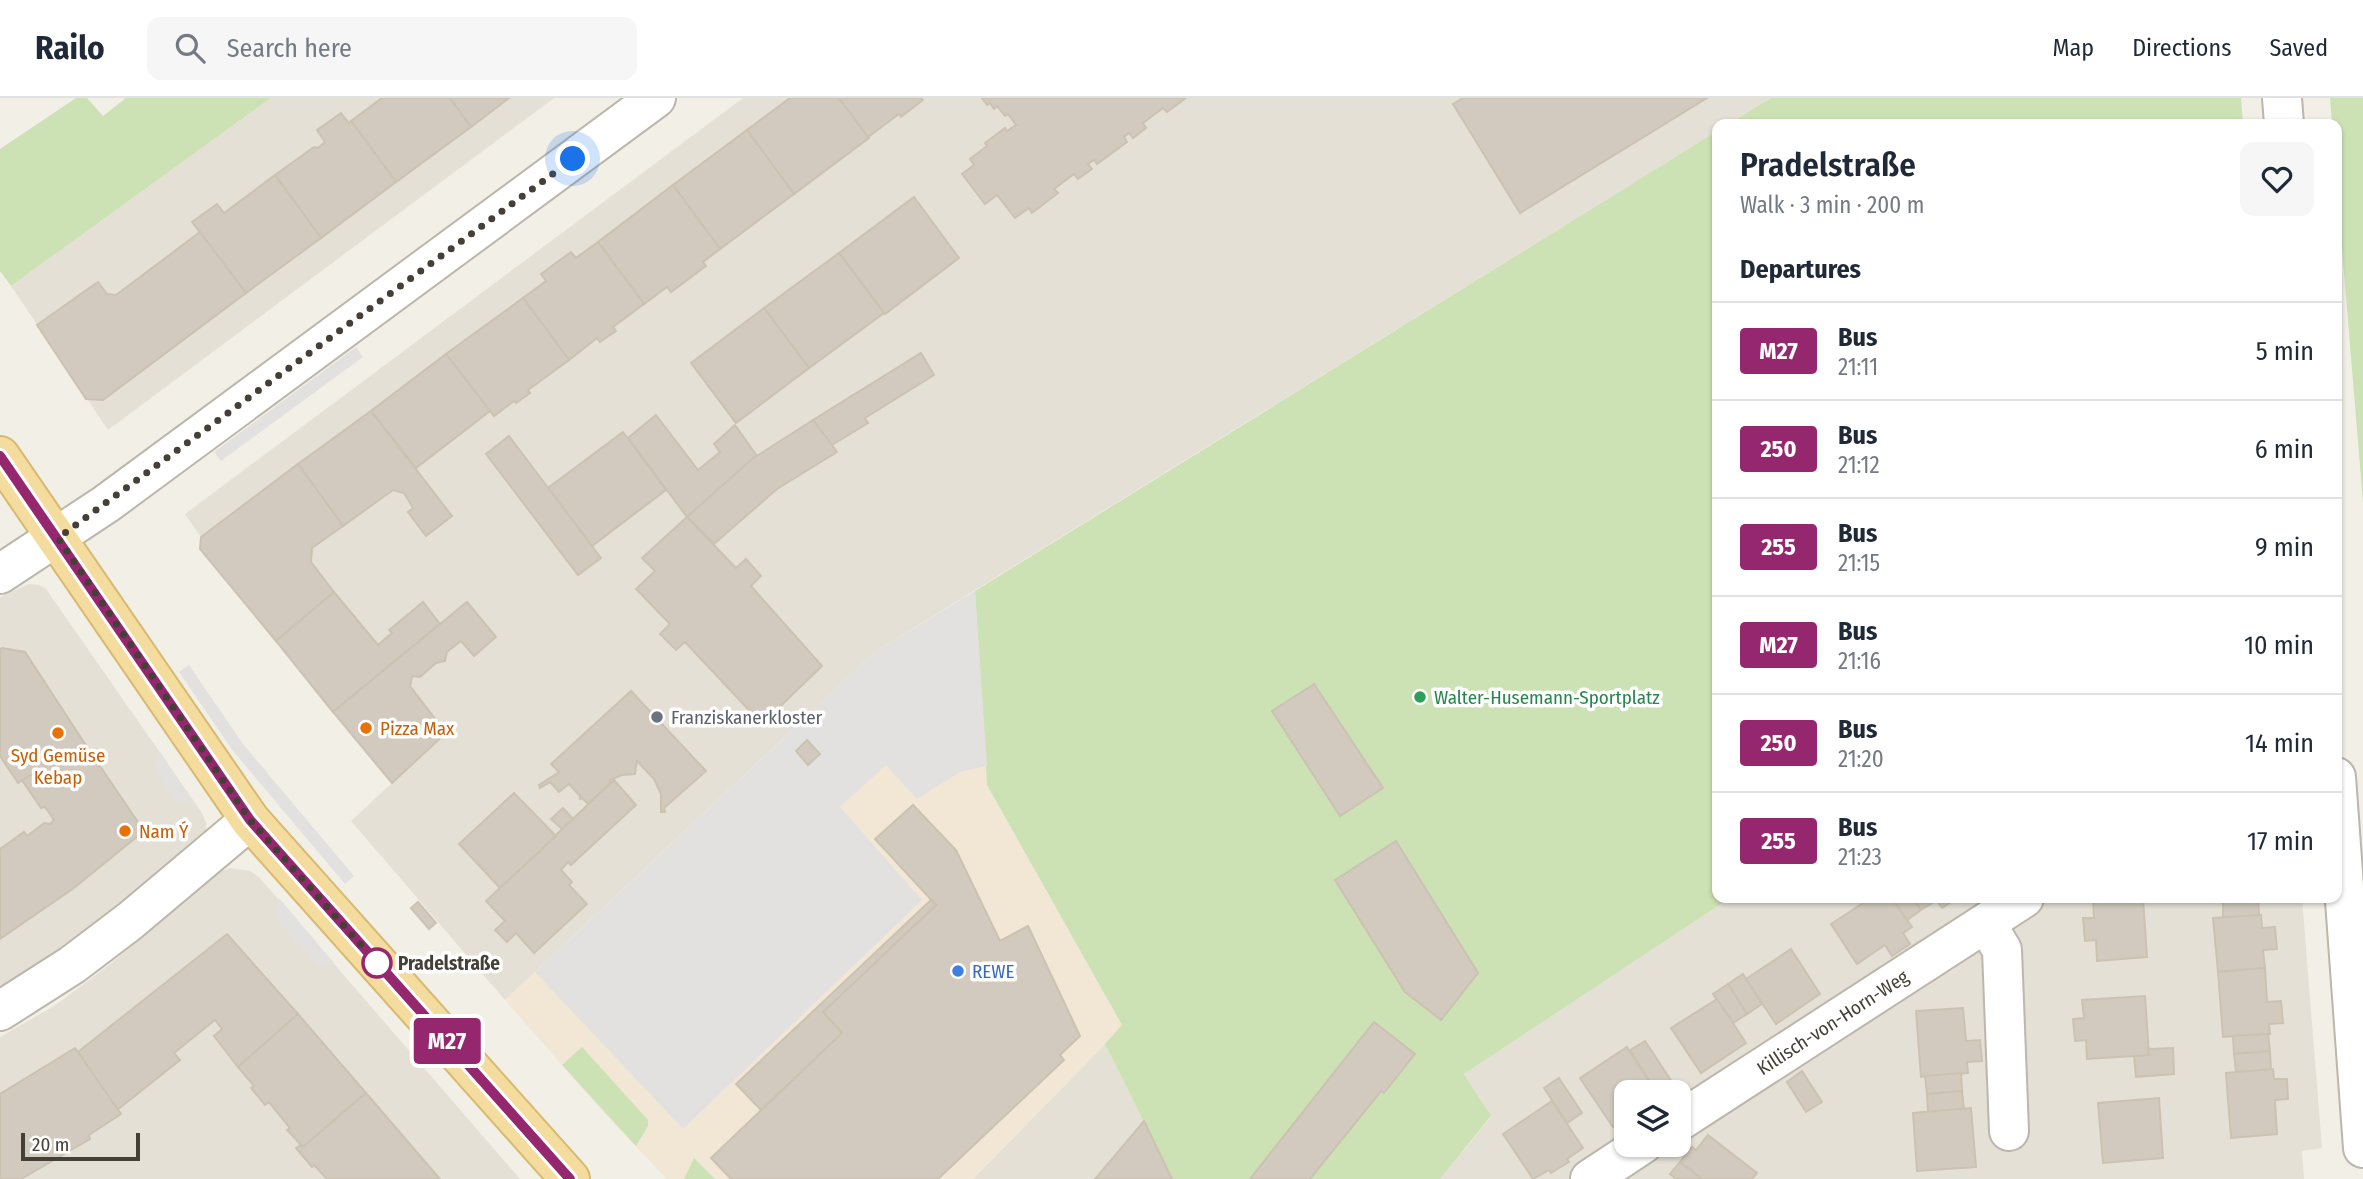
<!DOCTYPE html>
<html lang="en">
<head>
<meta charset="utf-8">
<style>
	body { margin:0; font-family:"Fira Sans Condensed",sans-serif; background:#f6f6f7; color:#1f2937; height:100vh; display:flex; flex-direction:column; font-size:26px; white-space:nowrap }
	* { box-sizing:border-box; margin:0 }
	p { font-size:23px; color:#747a83 }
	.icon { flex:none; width:38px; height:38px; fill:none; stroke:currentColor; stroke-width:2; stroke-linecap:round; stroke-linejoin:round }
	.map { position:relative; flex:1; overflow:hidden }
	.details { position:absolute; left:1712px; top:21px; width:630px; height:784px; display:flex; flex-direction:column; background:#fff; border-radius:14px; box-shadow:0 2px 5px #0004 }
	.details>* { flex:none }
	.badge { padding:0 14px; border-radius:5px; font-size:24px; line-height:46px }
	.buttons { position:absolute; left:1614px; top:982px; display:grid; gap:14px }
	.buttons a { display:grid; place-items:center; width:77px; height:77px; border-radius:14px; background:#fff; box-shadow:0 2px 5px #0004; font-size:35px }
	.scale { position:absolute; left:21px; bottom:18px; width:119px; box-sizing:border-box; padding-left:7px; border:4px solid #443f37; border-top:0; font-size:19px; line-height:24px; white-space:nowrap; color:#443f37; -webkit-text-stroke:5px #fff; paint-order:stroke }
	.you { position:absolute; width:35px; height:35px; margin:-18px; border:5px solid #fff; border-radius:50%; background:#1a73e8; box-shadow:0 0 0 10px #1a73e833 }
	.map>.badge { position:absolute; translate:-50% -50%; box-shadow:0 0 0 4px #fff }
	h2 { padding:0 28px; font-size:26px; line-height:63px }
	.round { display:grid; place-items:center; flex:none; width:74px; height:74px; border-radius:14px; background:#f6f6f7 }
	.summary { display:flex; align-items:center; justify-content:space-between; height:119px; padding:0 28px }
	h1 { font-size:33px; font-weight:600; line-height:52px }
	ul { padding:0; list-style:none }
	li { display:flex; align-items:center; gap:21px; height:98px; padding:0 28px; border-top:2px solid #e0e1e3 }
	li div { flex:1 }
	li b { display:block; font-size:26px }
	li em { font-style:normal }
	li .badge { min-width:77px; font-weight:700; text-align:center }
	header { display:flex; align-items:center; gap:42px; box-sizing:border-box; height:98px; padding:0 35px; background:#fff; border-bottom:2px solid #e0e1e3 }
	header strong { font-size:33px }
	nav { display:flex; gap:38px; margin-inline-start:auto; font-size:24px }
	.search { width:490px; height:63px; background:#f6f6f7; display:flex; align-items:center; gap:18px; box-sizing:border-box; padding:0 24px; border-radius:14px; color:#747a83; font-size:26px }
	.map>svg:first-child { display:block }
	.residential { fill:#e5e0d6; fill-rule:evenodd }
	.commercial { fill:#f2e6d4 }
	.green { fill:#cce2b4 }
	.parking { fill:#e3e1df }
	.building { fill:#d2cabe; stroke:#ccc2b2; stroke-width:2 }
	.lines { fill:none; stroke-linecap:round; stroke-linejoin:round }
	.minor-casing { stroke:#bcb6ab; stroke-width:42 }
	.major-casing { stroke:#d7b970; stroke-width:42 }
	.minor { stroke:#fff; stroke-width:38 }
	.major { stroke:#f4dc9e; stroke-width:38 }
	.line-casing { stroke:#fff; stroke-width:16 }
	.line { stroke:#95276e; stroke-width:10 }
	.walk { stroke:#443f37; stroke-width:7; stroke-dasharray:0 12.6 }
	.leisure-dot { fill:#2e9e5b; stroke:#fff; stroke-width:2.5 }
	.worship-dot { fill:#6b7280; stroke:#fff; stroke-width:2.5 }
	.food-dot { fill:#e8710a; stroke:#fff; stroke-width:2.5 }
	.stop-dot { fill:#fff; stroke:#95276e; stroke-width:3.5 }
	.shop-dot { fill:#3f7fe0; stroke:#fff; stroke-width:2.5 }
	.labels { text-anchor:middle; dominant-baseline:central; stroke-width:7; stroke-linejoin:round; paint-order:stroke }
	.leisure-label { font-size:19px; fill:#27864d; stroke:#fff; text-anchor:start }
	.worship-label { font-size:19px; fill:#5b616d; stroke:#fff; text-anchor:start }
	.food-label { font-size:19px; fill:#c56008; stroke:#fff; text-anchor:start }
	.stop-label { font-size:19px; font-weight:bold; fill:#443f37; stroke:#fff; text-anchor:start }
	.shop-label { font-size:19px; fill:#366cbe; stroke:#fff; text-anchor:start }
	.street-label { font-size:19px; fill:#443f37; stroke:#fff }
</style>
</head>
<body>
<header>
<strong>Railo</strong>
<div class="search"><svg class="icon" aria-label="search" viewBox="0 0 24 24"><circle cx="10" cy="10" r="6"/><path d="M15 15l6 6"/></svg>Search here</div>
<nav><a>Map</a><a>Directions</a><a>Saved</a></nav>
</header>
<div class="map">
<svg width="2363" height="1081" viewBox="0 0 2363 1081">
	<rect width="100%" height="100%" fill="#f2efe7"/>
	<g class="residential">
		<path d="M271,0h283l-446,332 -97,-144z"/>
		<path d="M743,0h1028l-43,26h-11v7l-842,521 -370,348 -154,-179 41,-38 -192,-234 1,-12 -16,-23z"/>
		<path d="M29,486l10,1 7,4 156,224 4,10v11l-3,9 -203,153v-399z"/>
		<path d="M230,770l20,3 9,6 261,302h-520v-142l54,-31 50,-37 115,-97z"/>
		<path d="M1730,800h572l20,250 -20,3 2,28h-864l51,-62 -27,-43zM1626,994h52v52h-52z"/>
		<path d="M1105,946l67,135h-199z"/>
	</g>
	<path class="commercial" d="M975,493l12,194 136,241 -150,153h-306l-61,-64 -101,-115 370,-348z"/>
	<g class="green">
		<path d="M76,0h11l16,18 23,-18h145l-260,188 -11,-15v-122z"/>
		<path d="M1771,0h470l2,26h-515z"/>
		<path d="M2330,0h33v404l-27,-326v-52h-4z"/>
		<path d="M1717,33v767h13l-266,176 27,42 -51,63h-268l-67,-135 17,-19 -135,-240 -12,-194z"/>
		<path d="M582,949l66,73v6l-12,20 -74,-81z"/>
		<path d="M694,1060l21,21h-31z"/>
	</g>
	<g class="parking">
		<path d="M356,249l7,10 -142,104 -7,-9z"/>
		<path d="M975,493l12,175 -27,6 -43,27 -31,-34 -46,42 82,93 -239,229 -148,-157 340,-320z"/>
		<path d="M189,567l54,79 111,132 -9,8 -112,-133 -54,-79z"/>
		<path d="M160,654l33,50h-17l-22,-34z"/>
		<path d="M279,800l55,65 -17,3 -41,-47z"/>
	</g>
	<g class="building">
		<path d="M382,0h68l21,29 -75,55 -45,-61z"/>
		<path d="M450,0h59l-38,29z"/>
		<path d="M790,0h49l30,40 -75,56 -47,-64z"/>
		<path d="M839,0h82l2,2 -22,17 -2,-3 -31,23z"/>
		<path d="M982,0h204l-19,14 -4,-4 -20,15 3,5 -13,10 -4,-5 -5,4 3,5 -30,22 -3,-4 -6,4 4,5 -14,10 -4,-5 -20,15 4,4 -26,20 -3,-5 -14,10 -18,-23 -12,9 -23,-30 12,-9 -4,-6 17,-13 -2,-3 20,-15 2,3 9,-6 -8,-11 -3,2 -8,-10 -3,3 -4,-6 -3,2z"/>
		<path d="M1463,0h244l-187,115 -67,-109z"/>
		<path d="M341,15l8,10 2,-2 45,61 -75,56 -46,-63 39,-28 4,1 7,-6 -8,-12z"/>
		<path d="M747,32l47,64 -74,55 -47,-64z"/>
		<path d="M275,77l46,63 -75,55 -54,-71 25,-18 7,9z"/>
		<path d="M673,87l47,64 -17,13 3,4 -35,26 -4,-5 -23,17 -46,-62z"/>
		<path d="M914,99l45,61 -74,56 -46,-61z"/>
		<path d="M200,134l46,61 -143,107 -17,-1 -49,-74 61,-43 9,12 9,1z"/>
		<path d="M598,144l46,62 -31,23 3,4 -16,11 -3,-4 -28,22 -46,-62 23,-17 -5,-7 30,-22 5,6z"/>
		<path d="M839,155l45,60 -75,55 -45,-60z"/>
		<path d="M523,200l46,62 -41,30 2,3 -14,10 -2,-2 -20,15 -48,-62z"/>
		<path d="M764,210l45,60 -73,55 -45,-60z"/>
		<path d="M921,255l13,22 -69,43 3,5 -36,22 -19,-25z"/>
		<path d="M446,256l44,57 -74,57 -45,-57z"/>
		<path d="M371,313l81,105 -26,20 -18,-24 5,-4 -9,-15 -11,-3 -50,36 -45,-62z"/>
		<path d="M656,317l42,55 22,-18 -6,-8 21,-19 22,31 -70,61 -59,-79z"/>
		<path d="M813,322l24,32 -60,37 -63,55 -27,-27 65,-58z"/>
		<path d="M623,334l43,58 -74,56 -44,-58z"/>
		<path d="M509,338l92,122 -23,17 -92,-121z"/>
		<path d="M298,366l45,62 -31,22 -1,14 23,30 -58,49 -76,-92 1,-12z"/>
		<path d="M687,419l49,51 10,-9 15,17 -10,10 71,80 -60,58 -77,-82 -9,8 -16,-16 10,-10 -34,-35 19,-18 -13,-13z"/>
		<path d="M334,494l44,53 14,-12 -3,-3 34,-28 17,22 -107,88 -57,-71z"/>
		<path d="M467,504l29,35 -22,19 -13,-15 -14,11 -2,9 -9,2 -16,14 -8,-1 -2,10 36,47 -54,50 -59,-71z"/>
		<path d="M2,550l23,4 60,92 -67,39 -18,-27v-107z"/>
		<path d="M1314,586l69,104 -43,28 -68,-105z"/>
		<path d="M631,593l75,80 -42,37 1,4h-4v-18l-7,-15 -17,-18 -2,13 -13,1 -12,5 1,2 -23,22 -6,-6 -2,1v-3l-11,-12 -10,8 -9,-10 -10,6 -1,-3 20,-13 -8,-8z"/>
		<path d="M807,642l13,14 -12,11 -12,-14z"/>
		<path d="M85,646l59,87 -70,57 -74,51v-90l24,-17 3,4 17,-13 6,1 4,-4 -9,-13 -4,1 -19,-28z"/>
		<path d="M614,682l22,25 -65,60 -3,-3 -7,8 11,12 -3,3 18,19 -53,49 -18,-20 -9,9 -12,-12 10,-9 -19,-20z"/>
		<path d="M514,695l42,43 -56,52 -41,-44z"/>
		<path d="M913,707l43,45 44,91 28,-15 52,110 -20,19 4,5 -126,119h-207l-20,-21 131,-125 -19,-21 113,-107 -61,-66z"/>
		<path d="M563,710l10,11 -11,10 -11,-10z"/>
		<path d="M1396,743l82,132 -37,47 -36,-28 -70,-112z"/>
		<path d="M1871,800h21l20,29 -9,6 7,11 -18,12 -7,-11 -28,19 -26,-40z"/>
		<path d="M1892,800h21l8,12 -14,10z"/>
		<path d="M1913,800h22l2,2 -16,10z"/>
		<path d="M1935,800h22l-15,10z"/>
		<path d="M2093,800h50l4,59 -50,4 -1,-21 -11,1 -2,-23h11z"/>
		<path d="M2258,800l1,17 -36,3v-18z"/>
		<path d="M931,802l5,5 -113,107 19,21 -81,77 -25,-26z"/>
		<path d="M418,804l18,21 -7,6 -18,-21z"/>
		<path d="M2261,817l1,13 13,-1 2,22 -14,1 2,18 -47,4 -5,-54z"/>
		<path d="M227,836l71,80 -60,53 -24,-31 8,-7 -7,-9 -41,33 6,7 -63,50 -39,-58z"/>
		<path d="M1791,851l29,45 -44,30 -30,-45z"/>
		<path d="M2265,870l2,34 14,-1 2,22 -14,1 1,10 -47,3 -5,-65z"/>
		<path d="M1743,876l19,30 -15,10 -19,-30z"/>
		<path d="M1728,886l19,30 -14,9 -20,-29z"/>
		<path d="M2145,898l4,59 -62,4 -1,-19 -11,1 -2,-22 11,-1 -2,-18z"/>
		<path d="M1717,901l29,44 -45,30 -30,-45z"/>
		<path d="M1963,910l3,33 14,-1 2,21 -15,1 1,11 -47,4 -5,-66z"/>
		<path d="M298,916l68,79 -63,54 -16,-17 3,-2 -21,-26 -4,3 -14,-17 3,-2 -16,-19z"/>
		<path d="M1374,924l41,32 -31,39 -3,-2 -71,88h-60z"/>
		<path d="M2268,936l2,17 -36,3 -1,-18z"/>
		<path d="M1645,943l29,44 -12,7h-6l-26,-42z"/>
		<path d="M1627,949l29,45h-30v26l-13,9 -33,-49z"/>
		<path d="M75,950l46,66 -32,21 1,4 -69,40h-21v-85z"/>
		<path d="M2173,950l1,26 -38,3 -2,-21 15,-1 -1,-6z"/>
		<path d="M2270,953l1,19 -35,2 -2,-18z"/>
		<path d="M2273,971l1,10h13l1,20 -13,1 2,34 -46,4 -5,-65z"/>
		<path d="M1802,973l20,31 -16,10 -19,-30z"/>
		<path d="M1961,975l1,18 -35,3 -2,-18z"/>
		<path d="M1559,980l23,35 -15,10 -23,-35z"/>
		<path d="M1962,993l2,18 -36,3 -1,-18z"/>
		<path d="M366,995l74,86h-113l-13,-14 -2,2 -16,-19 5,-3 2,2z"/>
		<path d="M2159,1000l4,60 -60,5 -5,-60z"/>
		<path d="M1552,1003l31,47 -16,11 2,3 -18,11 -2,-3 -16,9 -30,-45z"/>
		<path d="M1971,1010l5,59 -59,4 -4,-58z"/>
		<path d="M1144,1023l28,58h-77z"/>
		<path d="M1708,1037l49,38 -5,6h-50l-22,-17 12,-15 4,3z"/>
		<path d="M1680,1064l22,17h-28l1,-1 -5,-4z"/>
	</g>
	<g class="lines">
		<defs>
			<g id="minor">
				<path d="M2282,0l2,26"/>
				<path d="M0,476l106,-70 550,-406"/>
				<path d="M2336,679l27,371"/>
				<path d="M1986,825l16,27 7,181"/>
				<path d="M0,913l72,-46 58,-44 120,-101"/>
				<path id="s1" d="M1678,1024l346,-224"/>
				<path d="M1590,1081l53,-35"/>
			</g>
			<path id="major" d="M0,358l250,364 320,359"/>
		</defs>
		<use href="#minor" class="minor-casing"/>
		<use href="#major" class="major-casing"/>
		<use href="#minor" class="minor"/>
		<use href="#major" class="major"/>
	</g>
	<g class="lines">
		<defs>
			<path id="line" d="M0,358l250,364 320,359"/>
		</defs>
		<use href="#line" class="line-casing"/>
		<use href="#line" class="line"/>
		<path class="walk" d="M377,865l-127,-143 -192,-282 515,-379"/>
	</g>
	<circle class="leisure-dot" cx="1420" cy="599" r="7"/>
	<circle class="worship-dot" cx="657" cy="619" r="7"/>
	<g class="food-dot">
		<circle cx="366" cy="630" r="7"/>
		<circle cx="58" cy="635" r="7"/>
		<circle cx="125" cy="733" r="7"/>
	</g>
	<circle class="stop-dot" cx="377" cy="865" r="14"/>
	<circle class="shop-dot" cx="958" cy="873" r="7"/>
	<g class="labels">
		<g class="leisure-label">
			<text x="1434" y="599">Walter-Husemann-Sportplatz</text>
		</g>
		<g class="worship-label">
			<text x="671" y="619">Franziskanerkloster</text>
		</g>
		<g class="food-label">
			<text x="380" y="630">Pizza Max</text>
			<text x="58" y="657" text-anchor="middle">Syd Gemüse<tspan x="58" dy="22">Kebap</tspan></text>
			<text x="139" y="733">Nam Ý</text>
		</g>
		<g class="stop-label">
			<text x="398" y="865">Pradelstraße</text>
		</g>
		<g class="shop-label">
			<text x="972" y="873">REWE</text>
		</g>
		<g class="street-label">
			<text stroke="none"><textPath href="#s1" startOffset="184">Killisch-von-Horn-Weg</textPath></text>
		</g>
	</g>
</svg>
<div class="buttons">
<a><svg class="icon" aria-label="layers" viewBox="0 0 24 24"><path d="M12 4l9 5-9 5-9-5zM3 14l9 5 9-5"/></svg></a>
</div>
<div class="scale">20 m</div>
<div class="you" style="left:573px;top:61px"></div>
<b class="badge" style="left:447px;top:943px;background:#95276e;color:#fff">M27</b>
<section class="details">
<div class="summary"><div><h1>Pradelstraße</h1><p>Walk · 3 min · 200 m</p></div><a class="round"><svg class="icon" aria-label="heart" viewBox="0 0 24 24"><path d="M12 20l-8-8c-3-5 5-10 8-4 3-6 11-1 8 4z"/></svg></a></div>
<h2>Departures</h2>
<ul>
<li><span class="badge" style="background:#95276e;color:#fff">M27</span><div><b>Bus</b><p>21:11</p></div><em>5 min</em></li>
<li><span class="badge" style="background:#95276e;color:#fff">250</span><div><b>Bus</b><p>21:12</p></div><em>6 min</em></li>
<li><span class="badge" style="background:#95276e;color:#fff">255</span><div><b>Bus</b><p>21:15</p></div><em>9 min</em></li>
<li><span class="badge" style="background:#95276e;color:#fff">M27</span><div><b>Bus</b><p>21:16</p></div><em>10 min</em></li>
<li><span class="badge" style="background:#95276e;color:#fff">250</span><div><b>Bus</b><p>21:20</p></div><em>14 min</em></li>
<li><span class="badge" style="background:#95276e;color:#fff">255</span><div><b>Bus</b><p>21:23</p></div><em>17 min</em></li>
</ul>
</section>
</div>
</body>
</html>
